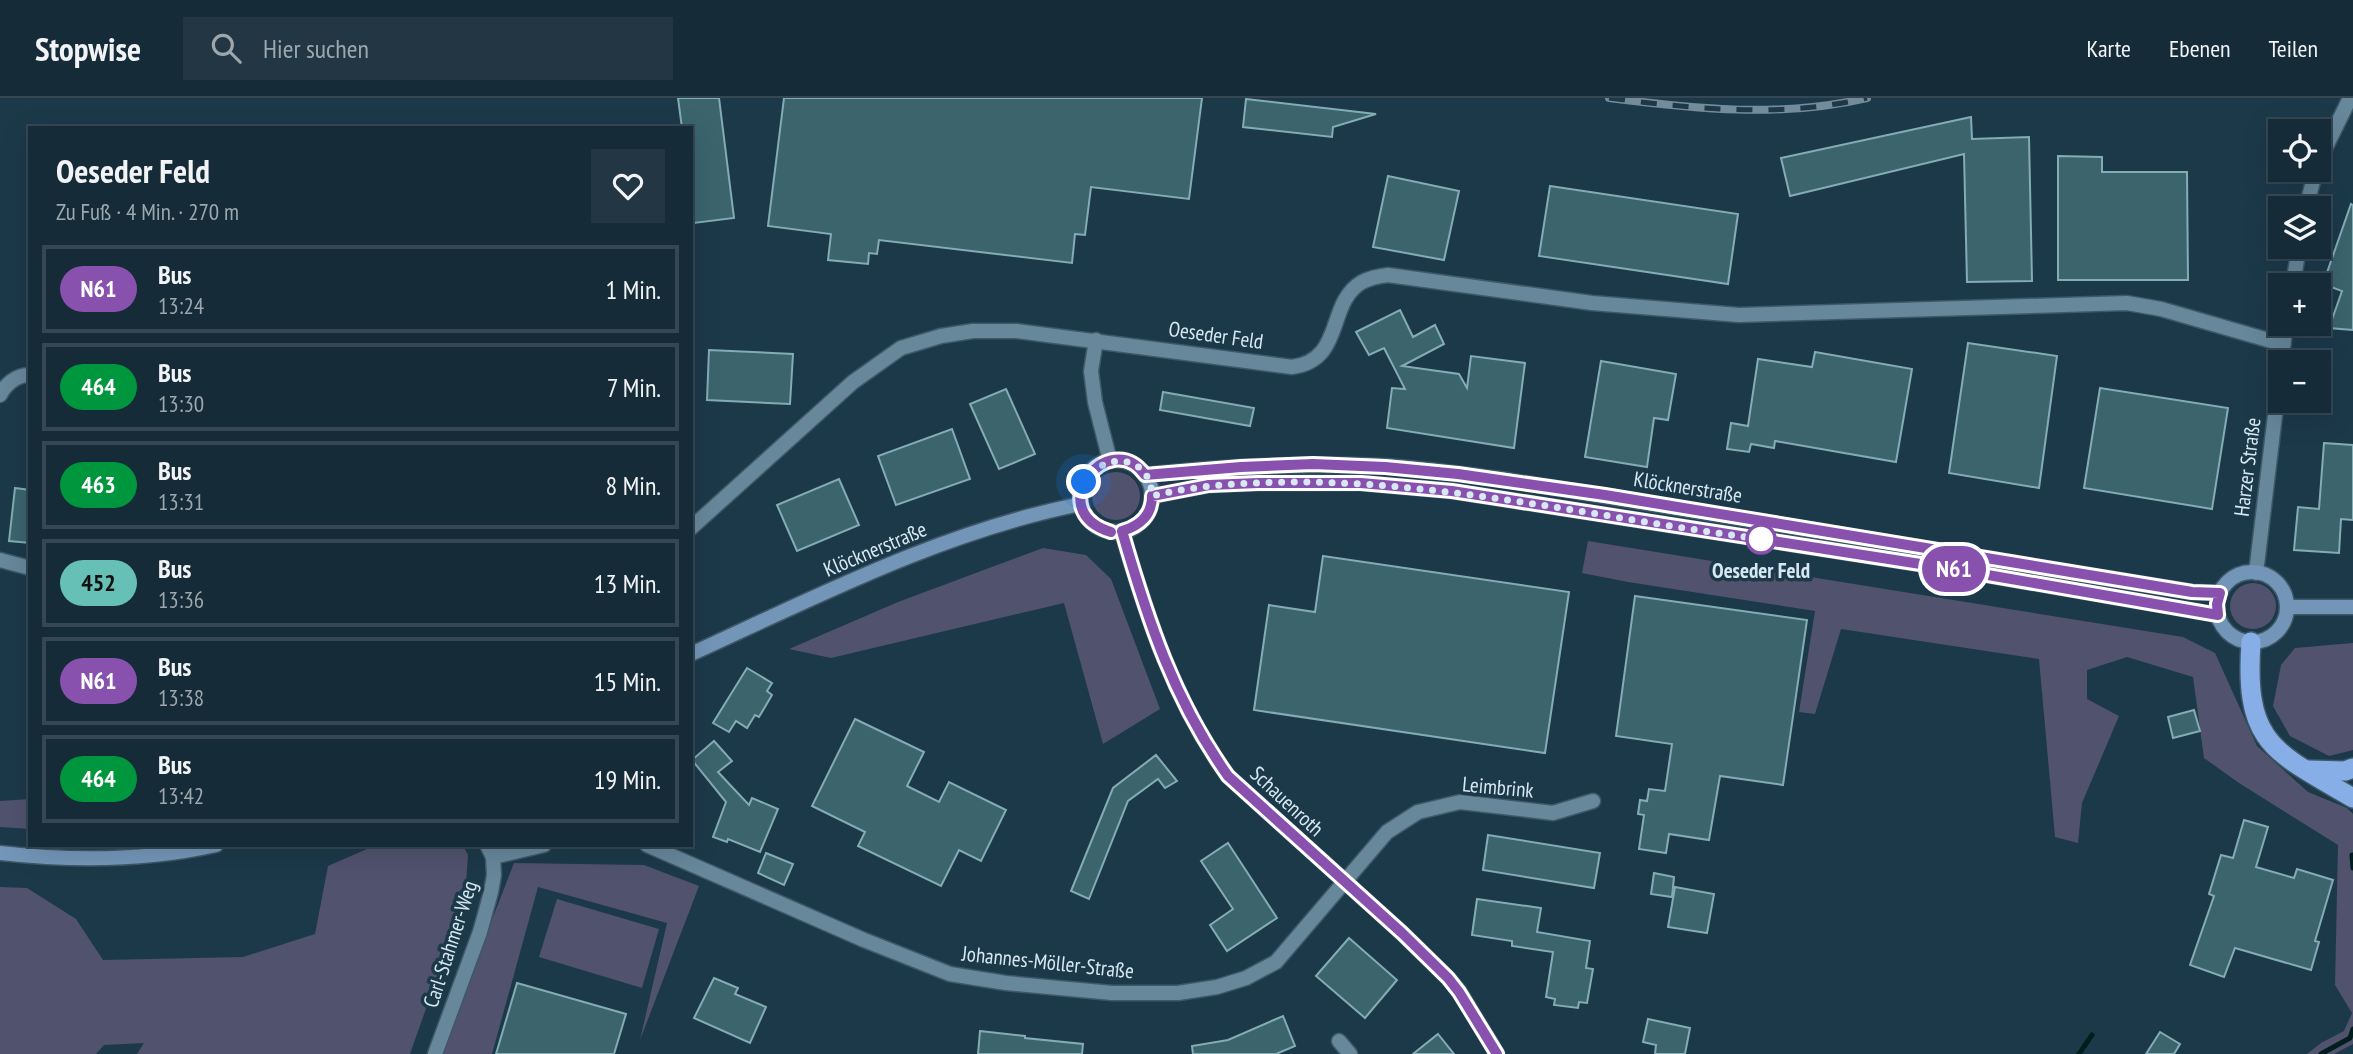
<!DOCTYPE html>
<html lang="de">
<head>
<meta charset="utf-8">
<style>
	body { margin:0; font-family:"PT Sans Narrow",sans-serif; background:#223743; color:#f1f3f6; height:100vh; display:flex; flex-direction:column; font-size:26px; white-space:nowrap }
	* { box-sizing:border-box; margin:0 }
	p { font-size:23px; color:#9da7ae }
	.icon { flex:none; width:38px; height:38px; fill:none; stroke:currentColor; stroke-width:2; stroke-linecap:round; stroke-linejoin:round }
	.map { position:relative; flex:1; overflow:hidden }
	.details { position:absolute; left:28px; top:28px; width:665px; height:721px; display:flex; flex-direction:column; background:#152b38; border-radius:0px; box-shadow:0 7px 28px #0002,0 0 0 2px #344753 }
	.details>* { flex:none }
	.badge { padding:0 14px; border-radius:23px; font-size:24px; line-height:46px }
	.controls { position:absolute; left:2268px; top:21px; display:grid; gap:14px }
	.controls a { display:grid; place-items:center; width:63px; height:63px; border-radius:0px; background:#152b38; box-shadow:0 7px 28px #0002,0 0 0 2px #344753; font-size:35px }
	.you { position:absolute; width:35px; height:35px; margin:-18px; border:5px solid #fff; border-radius:50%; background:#1a73e8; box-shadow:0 0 0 10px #1a73e833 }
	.map>.badge { position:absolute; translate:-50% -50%; box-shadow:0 0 0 4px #fff }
	.round { display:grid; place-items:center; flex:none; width:74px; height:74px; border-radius:0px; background:#223743 }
	.summary { display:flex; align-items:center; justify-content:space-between; height:119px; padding:0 28px }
	h1 { font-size:33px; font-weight:700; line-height:52px }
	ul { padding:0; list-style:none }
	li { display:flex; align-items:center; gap:21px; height:88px; margin:0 14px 10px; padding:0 14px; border:4px solid #344753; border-radius:0px }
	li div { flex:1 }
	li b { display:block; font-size:26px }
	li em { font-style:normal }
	li .badge { min-width:77px; font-weight:700; text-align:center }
	header { display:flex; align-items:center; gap:42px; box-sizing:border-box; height:98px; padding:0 35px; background:#152b38; border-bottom:2px solid #344753 }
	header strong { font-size:33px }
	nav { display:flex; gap:38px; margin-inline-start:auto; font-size:24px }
	.search { width:490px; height:63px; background:#223743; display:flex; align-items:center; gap:18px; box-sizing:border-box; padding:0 24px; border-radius:0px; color:#9da7ae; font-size:26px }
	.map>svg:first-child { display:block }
	.green { fill:#51526e }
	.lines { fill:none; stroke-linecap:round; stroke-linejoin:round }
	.stream { stroke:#001e1c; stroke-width:5 }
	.building { fill:#3b646d; stroke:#83acb5; stroke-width:2 }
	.minor-casing { stroke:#3e5867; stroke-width:17 }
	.secondary-casing { stroke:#3e5867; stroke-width:17 }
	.trunk-casing { stroke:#3e5867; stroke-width:22 }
	.minor { stroke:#67879b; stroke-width:14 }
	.secondary { stroke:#7396b8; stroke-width:14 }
	.trunk { stroke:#88aee7; stroke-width:19 }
	.rail-casing { stroke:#748c9a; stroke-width:8 }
	.rail { stroke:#1c394a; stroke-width:5; stroke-dasharray:16; stroke-linecap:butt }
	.line-casing { stroke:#fff; stroke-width:16 }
	.line { stroke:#8951ae; stroke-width:10 }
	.walk { stroke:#d7e8f3; stroke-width:7; stroke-dasharray:0 12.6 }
	.stop-dot { fill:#fff; stroke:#8951ae; stroke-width:3.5 }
	.labels { text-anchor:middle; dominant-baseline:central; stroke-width:7; stroke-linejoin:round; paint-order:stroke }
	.street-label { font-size:21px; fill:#d7e8f3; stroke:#1c394a }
	.stop-label { font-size:21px; font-weight:bold; fill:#d7e8f3; stroke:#1c394a }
</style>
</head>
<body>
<header>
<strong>Stopwise</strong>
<div class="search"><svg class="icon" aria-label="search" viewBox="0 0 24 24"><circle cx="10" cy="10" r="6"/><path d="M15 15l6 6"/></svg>Hier suchen</div>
<nav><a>Karte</a><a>Ebenen</a><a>Teilen</a></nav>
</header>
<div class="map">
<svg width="2353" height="956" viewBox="0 0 2353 956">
	<rect width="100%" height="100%" fill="#1c394a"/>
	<g class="green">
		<circle cx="1116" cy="398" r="24"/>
		<path d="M1588,443l595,96 32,16 42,93 51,46 39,16 6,6v230l-19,10h-27l14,-11 23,-12 8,-18 -17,-28 3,-140 -99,-62 -35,-25 -11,-81 -66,-20 -40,13v29l32,17 -37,87 -4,40 -23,-6 -16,-178 -198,-30 -26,85 -16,-2 16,-101 -187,-29 -46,-9z"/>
		<path d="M1043,450l43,7 25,24 49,130 -57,35 -39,-141 -233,55 -42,-9 109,-47z"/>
		<circle cx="2253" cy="508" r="23"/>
		<path d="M2353,545v107l-24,6 -39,-20 -17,-30 8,-41 14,-17z"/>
		<path d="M30,701v30l-30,-2v-26z"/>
		<path d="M376,747h87l5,10 -3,43 -55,156h-273l7,-11 -40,2 -8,9h-96v-167l27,1 49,31 27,41 140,-3 72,-23 13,-68z"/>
		<path d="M514,765l130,2 55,21 -59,154 27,-117 -129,-36 -46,167h-52z"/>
		<path d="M557,801l102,30 -17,59 -103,-31z"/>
	</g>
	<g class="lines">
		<g class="stream">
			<path d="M2352,757l1,13"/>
			<path d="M2079,956l13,-19"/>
			<path d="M2321,956l29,-16 3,-9"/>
		</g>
	</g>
	<g class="building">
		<path d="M678,0h41l15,120 -40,5 -3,-20v-75h-9z"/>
		<path d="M784,0h418l-13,101 -98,-12 -6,48 -10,-1 -3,29 -193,-23 -2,14 -8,-1 -1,11 -40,-4 3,-26 -63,-8z"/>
		<path d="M1246,1l130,15 -43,13 -1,10 -89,-10z"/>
		<path d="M1971,19l1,22 57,-2 3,144 -65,1 -3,-128 -174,42 -9,-38z"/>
		<path d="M2058,58l44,1v15h85l1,108h-130z"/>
		<path d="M1388,78l71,15 -15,69 -71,-13z"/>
		<path d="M1550,88l188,28 -10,70 -189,-28z"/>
		<path d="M2351,106l2,1v125l-24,-2 13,-37 -19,-7z"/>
		<path d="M1400,212l13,27 22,-12 9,19 -42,22 57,8 8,14 4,-32 54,7 -11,85 -127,-20 5,-40 13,1 -21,-41 -15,7 -13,-23z"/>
		<path d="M1968,245l89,13 -18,132 -90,-15z"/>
		<path d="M709,252l84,4 -3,50 -83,-4z"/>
		<path d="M1815,254l97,17 -16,93 -121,-21 -1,7 -23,-4 -2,8 -22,-3 4,-26 17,3 10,-67 54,8z"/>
		<path d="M1601,263l75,13 -8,46 -14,-2 -7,49 -62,-10z"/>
		<path d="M2100,290l128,20 -16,101 -128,-21z"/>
		<path d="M1006,291l29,65 -36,15 -29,-65z"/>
		<path d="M1163,294l91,16 -4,18 -90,-16z"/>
		<path d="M952,331l18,50 -74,26 -18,-49z"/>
		<path d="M2324,345l29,2v75l-12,-1 -2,34 -45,-3 4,-43 21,2z"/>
		<path d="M839,381l20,46 -62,26 -20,-46z"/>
		<path d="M15,390l15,2v53l-21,-2z"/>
		<path d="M1323,458l246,36 -24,161 -291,-43 15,-105 46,7z"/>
		<path d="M1635,498l172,24 -24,165 -63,-9 -11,64 -40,-6 -3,19 -27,-4 5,-34 -6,-1 2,-14 7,1 2,-12 16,2 7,-47 -56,-8z"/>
		<path d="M747,570l25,15 -5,8 5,4 -13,22 -4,-2 -8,13 -11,-7 -7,11 -16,-9z"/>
		<path d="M2194,612l6,21 -27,7 -5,-21z"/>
		<path d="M855,621l69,33 -17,34 32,16 10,-20 57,28 -25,51 -22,-11 -18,36 -83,-40 7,-14 -53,-26z"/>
		<path d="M714,643l18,20 -14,11 31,33 3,-7 26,11 -18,43 -32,-13 -1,3 -14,-5 13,-35 -34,-42z"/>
		<path d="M1156,657l21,26 -12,7 -7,-9 -30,22 -39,98 -18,-8 42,-103z"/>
		<path d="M2244,722l24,7 -12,40 38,11 3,-9 36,11 -18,61 4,1 -8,28 -76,-22 -11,29 -34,-12 24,-69 -5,-2 12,-39 12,3z"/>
		<path d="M1488,737l112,18 -6,35 -111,-18z"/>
		<path d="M1228,745l49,75 -50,33 -17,-26 23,-16 -32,-48z"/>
		<path d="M766,755l27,11 -9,21 -26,-12z"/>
		<path d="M1654,775l20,4 -2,20 -21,-3z"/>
		<path d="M1675,789l39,7 -7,39 -39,-6z"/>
		<path d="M1477,801l64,9 -4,24 53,9 -4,27 7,1 -6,34 -8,-1 -1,6 -24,-3 1,-6 -9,-2 7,-45 -41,-6v-5l-40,-6z"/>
		<path d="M1349,840l48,42 -32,38 -49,-42z"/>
		<path d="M714,880l24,10 -3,6 31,13 -16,36 -56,-25z"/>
		<path d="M517,885l109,31 -12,40h-118z"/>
		<path d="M1283,918l12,30 -19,8h-83l-1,-8 36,-6z"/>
		<path d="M1648,921l42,9 -5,26h-30l1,-9 -13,-3z"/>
		<path d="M980,933l45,5v2l58,6 -1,10h-104z"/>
		<path d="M2160,934l20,12 -6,10h-28z"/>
		<path d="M1438,936l16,20h-41z"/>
	</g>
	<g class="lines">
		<defs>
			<g id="minor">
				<path d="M2319,63l31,-63"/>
				<path d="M2306,110l10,-38"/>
				<path d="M2293,187l6,-38"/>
				<path d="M1096,242l-5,31 4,31 15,59"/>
				<path d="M0,297c5,-10 17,-21 30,-20"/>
				<path d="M691,430l162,-146 48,-34 40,-12 32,-5h43l276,36c53,-7 34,-64 70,-85 8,-4 17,-6 26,-7l204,28 147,12 388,-12 34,6 121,35"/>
				<path d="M1122,434c26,88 52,169 106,244l174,157 46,45 11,13 38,63"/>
				<path d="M0,462l30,8"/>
				<path d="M2256,475l30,-249"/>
				<path d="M647,747l217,95 86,34 56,9 106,10h66l39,-6 29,-9 30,-16 111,-130 31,-20 42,-10 93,11 40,-12"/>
				<path d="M493,759l51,-12"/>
				<path d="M1339,943l11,13"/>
				<path d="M435,956l45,-122 11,-40 3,-17 -1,-18 -6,-12"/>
			</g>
			<g id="secondary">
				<circle cx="1116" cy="398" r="36"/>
				<path d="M1145,377c79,-9 158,-12 237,-9 39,2 79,8 118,13l692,113 28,1"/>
				<path d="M1152,398l57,-11 49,-2h103l91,8 507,79 259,45"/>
				<circle cx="2252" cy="509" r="35"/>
				<path d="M2287,509h66"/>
				<path d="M691,556c127,-58 253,-123 390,-150"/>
				<path d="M0,755c71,8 146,8 216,-8"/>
			</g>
			<g id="trunk">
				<path d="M2251,544c-7,102 22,109 102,156"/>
				<path d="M2308,672l37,1 8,-3"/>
			</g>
		</defs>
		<use href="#minor" class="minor-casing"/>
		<use href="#secondary" class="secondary-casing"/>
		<use href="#trunk" class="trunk-casing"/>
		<use href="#minor" class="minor"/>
		<use href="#secondary" class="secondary"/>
		<use href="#trunk" class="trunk"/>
		<defs>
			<path id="rail" d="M1609,0c87,11 172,20 258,0"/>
		</defs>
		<use href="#rail" class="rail-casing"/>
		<use href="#rail" class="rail"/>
	</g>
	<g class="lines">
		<defs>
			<path id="line" d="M1111,434c-71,-22 -1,-107 34,-57l96,-8 72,-3 72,3 73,7 147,21 587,97 28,1 -3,11 1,11 -259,-45 -507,-79 -91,-8h-103l-49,2 -57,11c0,19 -12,30 -30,35 26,90 52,169 106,245l174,157 46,45 11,14 38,62"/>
		</defs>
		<use href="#line" class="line-casing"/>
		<use href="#line" class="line"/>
		<path class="walk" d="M1084,384c21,-32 67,-27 68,14 45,-11 90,-13 136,-14 161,-1 315,37 473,57"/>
	</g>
	<circle class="stop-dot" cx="1761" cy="441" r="14"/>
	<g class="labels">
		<g class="street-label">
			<text transform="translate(1216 237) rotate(8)">Oeseder Feld</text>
			<text transform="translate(2247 369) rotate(-83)">Harzer Straße</text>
			<text transform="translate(1688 389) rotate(9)">Klöcknerstraße</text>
			<text transform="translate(875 451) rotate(-23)">Klöcknerstraße</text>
			<text transform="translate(1498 689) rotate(5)">Leimbrink</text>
			<text transform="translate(1287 703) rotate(43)">Schauenroth</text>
			<text transform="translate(450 846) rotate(-72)">Carl-Stahmer-Weg</text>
			<text transform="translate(1048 864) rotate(6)">Johannes-Möller-Straße</text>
		</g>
		<g class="stop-label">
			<text x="1761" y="472">Oeseder Feld</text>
		</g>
	</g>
</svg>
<div class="controls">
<a><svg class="icon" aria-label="locate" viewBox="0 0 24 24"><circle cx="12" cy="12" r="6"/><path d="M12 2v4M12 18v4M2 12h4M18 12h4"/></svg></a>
<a><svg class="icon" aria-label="layers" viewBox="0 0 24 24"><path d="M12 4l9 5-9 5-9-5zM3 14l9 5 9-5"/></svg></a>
<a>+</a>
<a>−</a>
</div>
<div class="you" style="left:1084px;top:384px"></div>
<b class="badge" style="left:1954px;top:471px;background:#8951ae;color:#fff">N61</b>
<section class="details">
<div class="summary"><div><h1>Oeseder Feld</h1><p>Zu Fuß · 4 Min. · 270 m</p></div><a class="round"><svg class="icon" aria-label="heart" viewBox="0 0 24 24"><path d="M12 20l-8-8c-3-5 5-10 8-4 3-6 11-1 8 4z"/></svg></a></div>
<ul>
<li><span class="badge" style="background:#8951ae;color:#fff">N61</span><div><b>Bus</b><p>13:24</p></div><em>1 Min.</em></li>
<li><span class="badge" style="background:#00963e;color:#fff">464</span><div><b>Bus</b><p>13:30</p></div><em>7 Min.</em></li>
<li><span class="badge" style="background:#00963e;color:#fff">463</span><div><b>Bus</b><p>13:31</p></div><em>8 Min.</em></li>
<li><span class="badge" style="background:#66c0b5;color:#111">452</span><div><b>Bus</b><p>13:36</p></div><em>13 Min.</em></li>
<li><span class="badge" style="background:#8951ae;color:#fff">N61</span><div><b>Bus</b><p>13:38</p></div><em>15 Min.</em></li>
<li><span class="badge" style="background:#00963e;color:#fff">464</span><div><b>Bus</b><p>13:42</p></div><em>19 Min.</em></li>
</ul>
</section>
</div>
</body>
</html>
